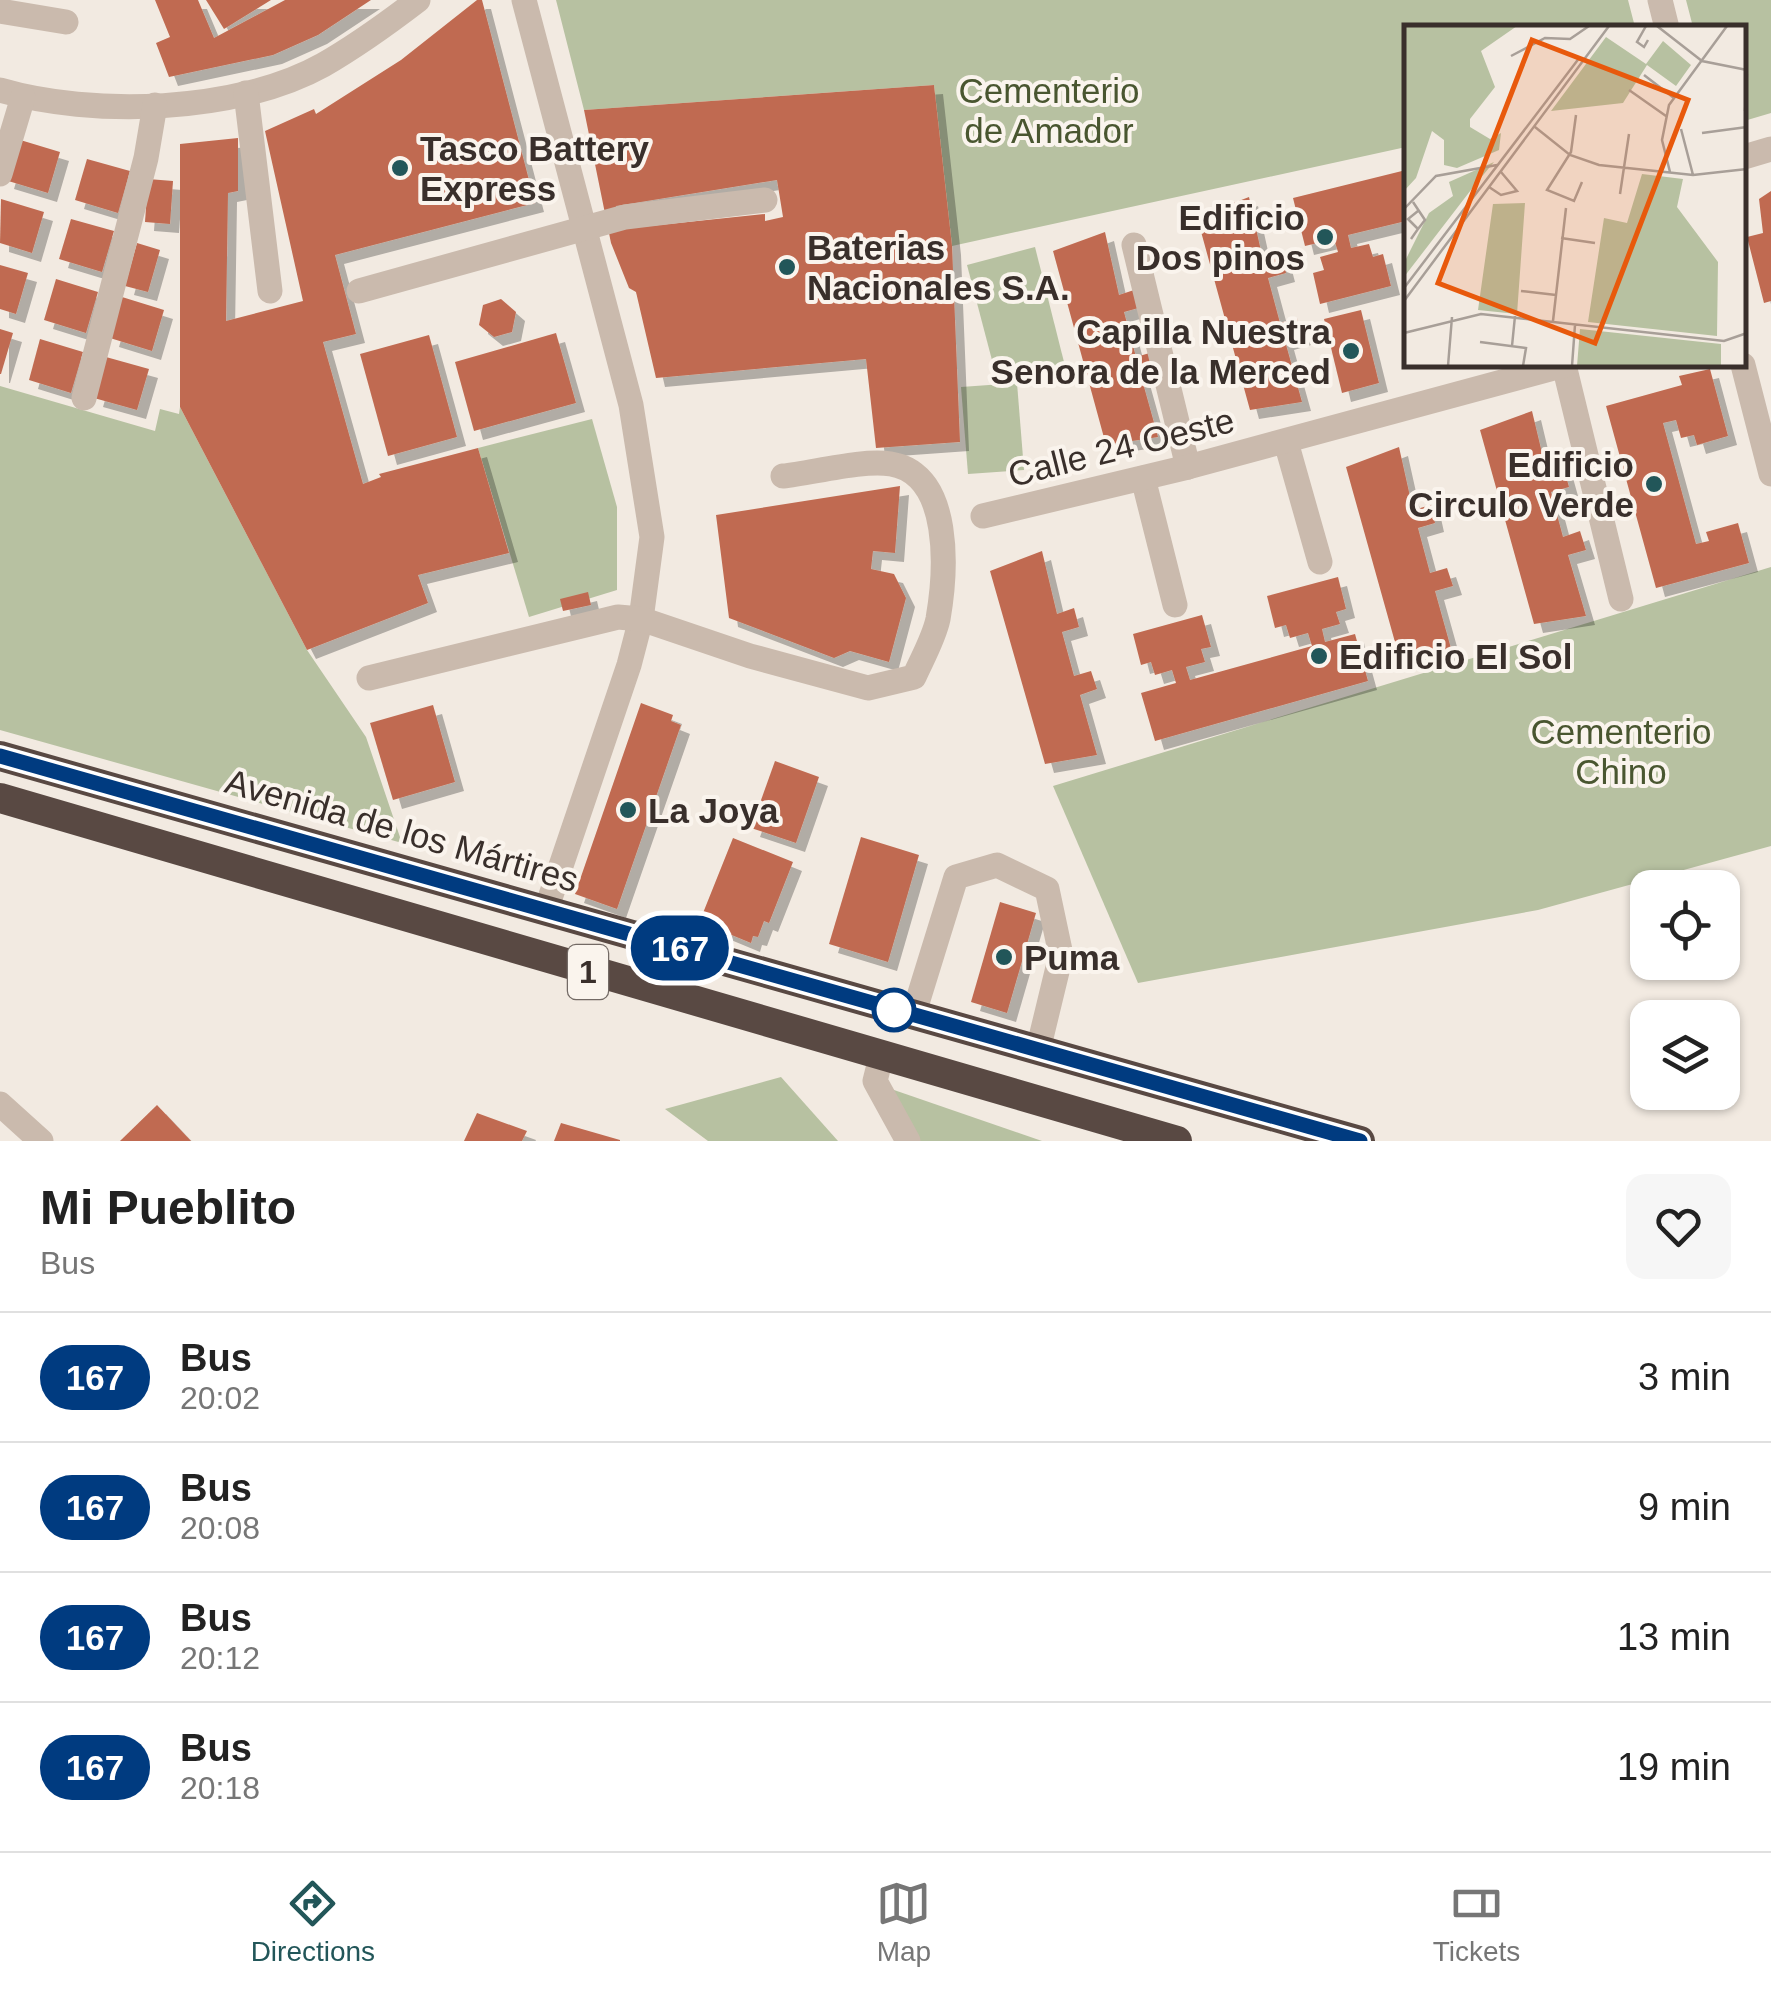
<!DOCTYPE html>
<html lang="en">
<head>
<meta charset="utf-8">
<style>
	body { margin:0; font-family:Helvetica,sans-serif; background:#f6f6f6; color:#222; height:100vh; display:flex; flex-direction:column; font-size:38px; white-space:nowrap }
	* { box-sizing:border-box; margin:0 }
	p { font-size:32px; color:#767676 }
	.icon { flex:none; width:55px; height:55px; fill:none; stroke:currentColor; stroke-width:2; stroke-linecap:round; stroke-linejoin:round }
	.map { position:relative; height:1141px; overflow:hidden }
	.sheet { display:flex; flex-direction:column; background:#fff; flex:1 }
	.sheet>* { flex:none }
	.badge { padding:0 20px; border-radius:32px; font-size:35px; line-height:65px }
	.buttons { position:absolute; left:1630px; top:870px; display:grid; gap:20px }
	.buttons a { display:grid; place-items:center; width:110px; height:110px; border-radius:20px; background:#fff; box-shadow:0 2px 8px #0004; font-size:50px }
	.map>.badge { position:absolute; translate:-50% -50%; box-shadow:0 0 0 5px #fff }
	.round { display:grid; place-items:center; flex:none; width:105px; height:105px; border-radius:20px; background:#f6f6f6 }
	.summary { display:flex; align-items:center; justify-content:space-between; height:170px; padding:0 40px }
	h1 { font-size:48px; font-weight:600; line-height:75px }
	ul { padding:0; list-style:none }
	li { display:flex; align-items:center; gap:30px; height:130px; padding:0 40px; border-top:2px solid #e0e0e0 }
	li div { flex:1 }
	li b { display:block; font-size:38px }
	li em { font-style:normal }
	li .badge { min-width:110px; font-weight:700; text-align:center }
	.tab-bar { display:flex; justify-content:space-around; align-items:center; height:140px; border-top:2px solid #e0e0e0; background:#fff; font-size:28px; color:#767676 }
	.tab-bar a { display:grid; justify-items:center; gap:5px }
	.tab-bar .current { color:#225659 }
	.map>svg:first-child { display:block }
	.green { fill:#b7c1a1 }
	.building { fill:#c06b51; fill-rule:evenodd; filter:url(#shadow) }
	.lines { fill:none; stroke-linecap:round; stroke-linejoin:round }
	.minor { stroke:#cabaad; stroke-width:25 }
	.highway { stroke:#594943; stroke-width:30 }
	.line-casing { stroke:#fff; stroke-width:22 }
	.line { stroke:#003b80; stroke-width:15 }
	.poi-dot { fill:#225659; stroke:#faf4ed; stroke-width:4 }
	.stop-dot { fill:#fff; stroke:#003b80; stroke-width:5 }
	.labels { text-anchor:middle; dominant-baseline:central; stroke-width:8; stroke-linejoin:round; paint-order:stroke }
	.shield { fill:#faf4ed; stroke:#736a65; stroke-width:2.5 }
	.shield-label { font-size:32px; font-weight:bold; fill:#392f2b }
	.park-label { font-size:35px; fill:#495630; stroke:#faf4ed }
	.poi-label { font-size:35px; font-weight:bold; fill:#392f2b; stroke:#faf4ed; text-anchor:start }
	.street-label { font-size:35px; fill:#392f2b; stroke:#faf4ed }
	.inset-road { fill:none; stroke:#a89f98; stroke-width:2.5 }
	.view { fill:#e8590c; fill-opacity:0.15; stroke:#e8590c; stroke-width:5 }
	.inset-edge { fill:none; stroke:#392f2b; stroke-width:5 }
</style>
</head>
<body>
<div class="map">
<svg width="1771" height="1141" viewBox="0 0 1771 1141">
	<defs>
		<filter id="shadow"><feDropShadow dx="9" dy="9" stdDeviation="0" flood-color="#0004"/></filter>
	</defs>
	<rect width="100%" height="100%" fill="#f2eae1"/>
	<g class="green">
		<path d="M556,0h1072l7,27 -229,1v119l-454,99 -18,-161 -350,25z"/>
		<path d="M1686,0h85v113l-27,8v-93l-51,-1z"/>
		<path d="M1035,247l30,119 -67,17 -31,-118z"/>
		<path d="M1017,383l7,87 -56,4 -7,-87z"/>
		<path d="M0,386l155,45 5,-22 19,5 1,-7 127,243 59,87 36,106 -402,-113z"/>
		<path d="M592,419l25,88v83l-88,27 -51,-169z"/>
		<path d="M1771,567v279l-233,64 -400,73 -85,-197z"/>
		<path d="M781,1077l57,64h-130l-43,-32z"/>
		<path d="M865,1080l177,61h-127z"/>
	</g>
	<g class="building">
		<path d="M155,0h43l16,38 71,-38h86l-53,35 -45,20 -104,22 -13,-34 14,-6z"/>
		<path d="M206,0h65l-47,29z"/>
		<path d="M477,0h5l53,203 -200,52 21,79 -33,8 40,142 18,-7 -2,-3 99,-26 31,105 -91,22 10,28 -121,47 -127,-243v-263l58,-6v53l-10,2 -2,128 77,-20 -38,-170 49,-22 2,5 85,-54z"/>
		<path d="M934,85l18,161 8,196 -84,6 -10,-89 -210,19 -20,-86 -7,-4 -18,-45 -27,-133zM777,180l6,37 -18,4v-7l-144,15 -5,-23z"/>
		<path d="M17,139l43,13 -12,41 -43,-13z"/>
		<path d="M87,159l43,12 -12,42 -43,-13z"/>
		<path d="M1406,170v51l-58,14 3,13 18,-4 4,13 10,-3 8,32 -71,18 -7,-31 11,-3 -4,-13 18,-5 -4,-13 -29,7 -12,-48z"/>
		<path d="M148,179l25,2 -3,43 -25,-2z"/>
		<path d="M1771,191v110l-7,2 -17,-66 16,-4 -4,-34z"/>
		<path d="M1249,197l14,63 18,-6 5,19 -18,5 12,45 17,-5 5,18 -17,5 17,61 -52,8 -53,-193z"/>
		<path d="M1,199l43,13 -12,41 -32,-10z"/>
		<path d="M71,219l43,12 -12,41 -43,-13z"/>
		<path d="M1105,232l14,63 18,-6 5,18 -18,5 12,45 17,-5 6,19 -18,5 17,61 -52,8 -53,-194z"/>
		<path d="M137,243l23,7 -12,42 -23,-6z"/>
		<path d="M0,265l28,8 -12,41 -16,-5z"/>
		<path d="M56,279l42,13 -12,41 -42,-13z"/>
		<path d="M122,297l42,13 -12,41 -42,-13z"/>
		<path d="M501,299l15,13 -4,20 -18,5 -15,-12 4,-20z"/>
		<path d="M1361,310l18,73 -37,10 -18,-74z"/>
		<path d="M0,329l13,4 -12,41h-1z"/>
		<path d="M556,333l20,70 -102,28 -19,-69z"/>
		<path d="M429,335l28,102 -69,19 -28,-102z"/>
		<path d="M40,339l43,13 -12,41 -42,-13z"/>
		<path d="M106,357l43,12 -12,41 -43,-12z"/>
		<path d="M1710,369l18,67 -31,9 -3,-10 -13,3 -5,-18 -13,3 33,121 13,-3 -3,-9 32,-9 11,40 -93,25 -50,-182 76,-21 -3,-9z"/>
		<path d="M1532,411l15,63 17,-5 5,18 -18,5 12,45 17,-6 6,19 -18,5 18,61 -52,8 -54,-194z"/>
		<path d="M1399,447l14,63 18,-5 4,18 -17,5 12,45 17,-5 6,18 -18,5 17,61 -52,8 -54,-193z"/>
		<path d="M900,486l-5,67 -22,-2 -2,18 23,5 12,24 -17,64 -39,-11 -16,7 -105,-40 -13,-103z"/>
		<path d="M1042,551l15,63 17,-6 5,19 -17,5 12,44 17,-5 6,18 -17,6 17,60 -52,9 -55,-193z"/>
		<path d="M1338,577l8,32 -10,3 4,12 -18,5 3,13 30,-8 13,47 -213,60 -14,-48 35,-10 -4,-13 -17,5 -4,-13 -10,3 -8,-31 69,-19 9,32 -10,2 4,13 -19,5 4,13 122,-34 -4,-13 -18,5 -4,-13 -11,3 -8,-32z"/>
		<path d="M588,592l3,13 -28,6 -3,-12z"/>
		<path d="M641,703l32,12 -2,6 10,4 -64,184 -42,-15z"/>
		<path d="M433,705l22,77 -62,18 -23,-77z"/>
		<path d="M775,761l44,16 -23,66 -45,-15z"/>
		<path d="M861,837l58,18 -31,107 -59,-18z"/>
		<path d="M733,838l60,24 -24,61 -5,-2 -6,16 -5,-1 -2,7 -29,-12 -3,6 -22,-9z"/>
		<path d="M1000,902l36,11 -29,100 -36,-11z"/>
		<path d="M157,1105l34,36h-71z"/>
		<path d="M477,1113l50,18 -5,10h-58z"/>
		<path d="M561,1123l59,17v1h-66z"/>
	</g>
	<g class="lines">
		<g class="minor">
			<path d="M524,0l107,405 21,132 -11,82 -12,46 -83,245"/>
			<path d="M1660,0l7,28"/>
			<path d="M0,11l66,11"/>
			<path d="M0,90c92,27 237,23 323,-25 33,-19 65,-42 95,-65"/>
			<path d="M246,93l24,198"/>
			<path d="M1744,157l27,-8"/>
			<path d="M0,174l23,-77"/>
			<path d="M1134,245l54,222"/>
			<path d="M359,291l266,-74 140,-17"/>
			<path d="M1564,365l57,234"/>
			<path d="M1743,365l28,109"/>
			<path d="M84,398l62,-240 9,-53"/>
			<path d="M1286,442l34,120"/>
			<path d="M1143,478l32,127"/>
			<path d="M983,516l205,-49 377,-102"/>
			<path d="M369,678l249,-61 23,2 109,37 118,32 46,-11c8,-18 20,-39 24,-58 8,-46 15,-145 -47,-155 -27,-5 -79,9 -108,12"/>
			<path d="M913,1016l43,-139 41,-12 50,24 14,66 -23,95"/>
			<path d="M881,1057l-6,24 33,60"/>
			<path d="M0,1104l41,37"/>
		</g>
		<g class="highway">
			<path d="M0,756l1360,385"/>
			<path d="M0,798l1177,343"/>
		</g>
	</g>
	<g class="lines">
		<defs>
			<path id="line" d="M0,756l1360,385"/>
		</defs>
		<use href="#line" class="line-casing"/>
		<use href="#line" class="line"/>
	</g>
	<g class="poi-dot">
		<circle cx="400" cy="168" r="10"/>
		<circle cx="1325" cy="237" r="10"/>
		<circle cx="787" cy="267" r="10"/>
		<circle cx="1351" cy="351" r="10"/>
		<circle cx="1654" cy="484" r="10"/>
		<circle cx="1319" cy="656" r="10"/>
		<circle cx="628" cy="810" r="10"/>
		<circle cx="1004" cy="957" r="10"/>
	</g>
	<circle class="stop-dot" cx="894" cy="1010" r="20"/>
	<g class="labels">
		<rect class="shield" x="568" y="945" width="40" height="54" rx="8"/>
		<g class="shield-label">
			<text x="588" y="972">1</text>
		</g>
		<g class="park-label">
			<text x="1049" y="90">Cementerio<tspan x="1049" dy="40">de Amador</tspan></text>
			<text x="1621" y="731">Cementerio<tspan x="1621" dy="40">Chino</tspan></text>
		</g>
		<g class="poi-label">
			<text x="420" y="148">Tasco Battery<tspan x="420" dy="40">Express</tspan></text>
			<text x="1305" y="217" text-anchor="end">Edificio<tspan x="1305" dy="40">Dos pinos</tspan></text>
			<text x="807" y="247">Baterias<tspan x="807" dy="40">Nacionales S.A.</tspan></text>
			<text x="1331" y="331" text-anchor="end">Capilla Nuestra<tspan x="1331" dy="40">Senora de la Merced</tspan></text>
			<text x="1634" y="464" text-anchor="end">Edificio<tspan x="1634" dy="40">Circulo Verde</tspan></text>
			<text x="1339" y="656">Edificio El Sol</text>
			<text x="648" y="810">La Joya</text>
			<text x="1024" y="957">Puma</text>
		</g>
		<g class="street-label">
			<text transform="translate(1121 447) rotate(-14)">Calle 24 Oeste</text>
			<text transform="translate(402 830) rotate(16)">Avenida de los Mártires</text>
		</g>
	</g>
	<g transform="translate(1404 25)">
		<rect width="342" height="342" fill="#f2eae1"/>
		<path d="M0,1h113l-36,25 14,36 -25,32v8l20,12 11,-6 -2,17 -42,18 -13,-3v-25l-12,-9 -16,47 -12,13zM202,12l40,27 17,-23 28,24 -15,21 -29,-21 -24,38 -72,8zM90,137l-20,24 -70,91v-14l25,-50 24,-17 -4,-14zM238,149l41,5 -6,28 41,55 -1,74 -129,-14 16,-104 23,5zM121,178l-8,111 -39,-4 15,-106zM176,304l141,15v22h-144z" fill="#b7c1a1"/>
		<path class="inset-road" d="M242,1l-9,16 7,5 4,-7M253,1l45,35 45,9M107,31l34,-18 25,1 19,-13M240,50l30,23M225,65l37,26M341,86l2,-37M172,90l-5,37 -24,38 27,11 8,-19M131,102l35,28 29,10 94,10 54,-6M277,104l12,46M298,108l45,-6M266,147l-8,-32 7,-35 58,-79M85,162l12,8 16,-4 -16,-19M216,169l9,-60M9,177l12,18 -7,9M0,184l32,-33 61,-11M157,213l34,5M7,214l7,-10 -10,-10 10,-8M0,263l176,-231M117,266l35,4M0,276l205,-275M149,296l13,-113M0,308l77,-19 243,27 23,-8M76,317l46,6 -3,18M108,321l3,-30M44,341l4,-49M168,341l3,-41"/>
		<path class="view" d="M128,15l156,60 -93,243 -157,-60z"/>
		<rect width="342" height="342" class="inset-edge"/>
	</g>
</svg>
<div class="buttons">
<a><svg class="icon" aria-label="locate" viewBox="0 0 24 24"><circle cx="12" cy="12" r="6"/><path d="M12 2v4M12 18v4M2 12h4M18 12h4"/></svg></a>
<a><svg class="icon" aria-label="layers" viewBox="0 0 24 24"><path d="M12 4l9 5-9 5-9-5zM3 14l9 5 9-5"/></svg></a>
</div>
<b class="badge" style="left:680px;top:948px;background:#003b80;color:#fff">167</b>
</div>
<section class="sheet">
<div class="summary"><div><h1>Mi Pueblito</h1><p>Bus</p></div><a class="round"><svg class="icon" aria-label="heart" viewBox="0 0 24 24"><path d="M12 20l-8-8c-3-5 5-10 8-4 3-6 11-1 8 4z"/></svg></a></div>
<ul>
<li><span class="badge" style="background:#003b80;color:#fff">167</span><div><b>Bus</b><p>20:02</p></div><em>3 min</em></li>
<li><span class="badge" style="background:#003b80;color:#fff">167</span><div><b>Bus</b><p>20:08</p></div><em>9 min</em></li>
<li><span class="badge" style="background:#003b80;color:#fff">167</span><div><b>Bus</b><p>20:12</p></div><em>13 min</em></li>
<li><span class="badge" style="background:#003b80;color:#fff">167</span><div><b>Bus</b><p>20:18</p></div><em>19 min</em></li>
</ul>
</section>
<nav class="tab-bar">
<a class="current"><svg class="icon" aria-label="directions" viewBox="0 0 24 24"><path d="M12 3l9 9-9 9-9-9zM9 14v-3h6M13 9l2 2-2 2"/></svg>Directions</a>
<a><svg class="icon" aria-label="map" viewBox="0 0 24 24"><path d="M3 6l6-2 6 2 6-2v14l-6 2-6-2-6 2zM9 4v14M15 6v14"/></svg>Map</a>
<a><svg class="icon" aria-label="tickets" viewBox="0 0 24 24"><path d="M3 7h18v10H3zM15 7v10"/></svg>Tickets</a>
</nav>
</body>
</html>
